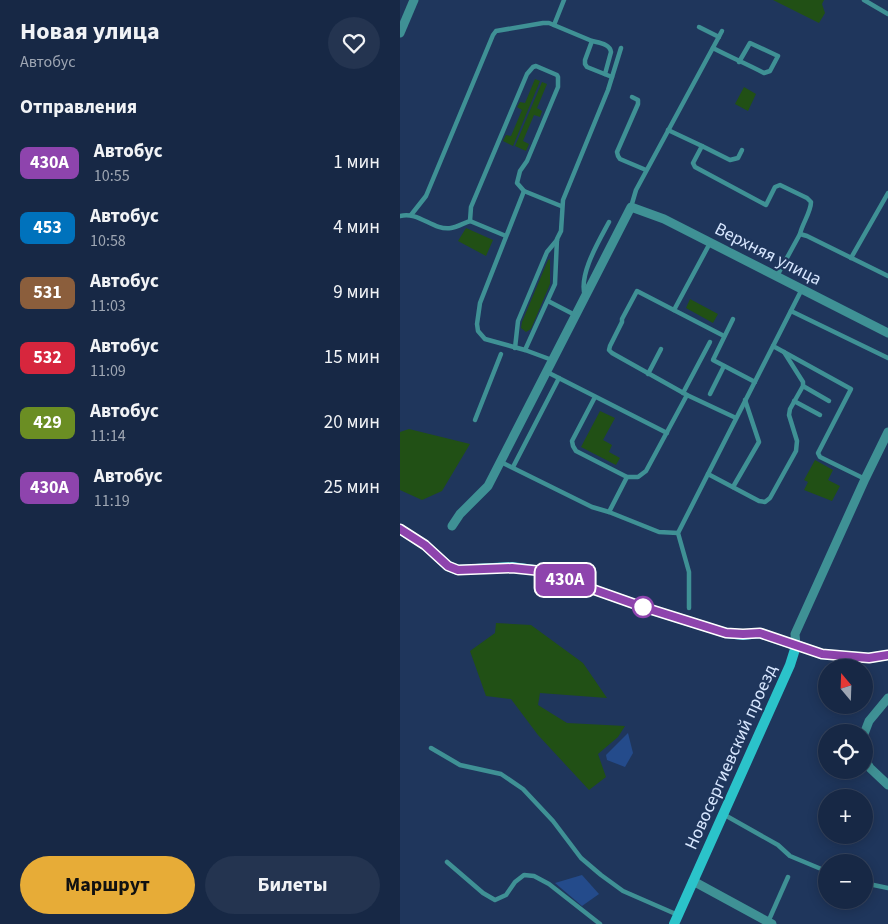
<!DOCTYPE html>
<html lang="ru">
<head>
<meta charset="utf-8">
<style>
	body { margin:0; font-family:"Source Sans 3",sans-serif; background:#243450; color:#f1f3f6; height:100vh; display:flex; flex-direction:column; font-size:19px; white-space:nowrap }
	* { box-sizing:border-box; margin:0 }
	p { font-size:16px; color:#9ea6b3 }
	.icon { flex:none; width:28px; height:28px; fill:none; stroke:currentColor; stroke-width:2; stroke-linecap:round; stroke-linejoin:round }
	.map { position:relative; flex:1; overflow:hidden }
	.drawer { display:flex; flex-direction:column; background:#172845; width:400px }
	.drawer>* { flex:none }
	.badge { padding:0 10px; border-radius:8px; font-size:18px; line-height:32px }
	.needle { width:32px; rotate:341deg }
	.controls { position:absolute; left:418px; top:659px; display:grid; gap:10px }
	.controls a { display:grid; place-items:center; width:55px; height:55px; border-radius:50%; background:#172845; box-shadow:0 2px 12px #0003,0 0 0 1px #36445e; font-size:25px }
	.map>.badge { position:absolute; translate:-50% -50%; box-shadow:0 0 0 2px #fff }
	h2 { padding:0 20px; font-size:19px; line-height:45px }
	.round { display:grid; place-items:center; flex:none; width:52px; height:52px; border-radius:26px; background:#243450 }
	.summary { display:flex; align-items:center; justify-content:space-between; height:85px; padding:0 20px }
	h1 { font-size:24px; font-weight:700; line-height:38px }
	.cta { display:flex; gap:10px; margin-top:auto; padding:10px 20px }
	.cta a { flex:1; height:58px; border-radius:30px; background:#e7ac37; color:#111; font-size:20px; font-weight:700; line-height:58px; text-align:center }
	.cta a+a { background:#243450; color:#f1f3f6 }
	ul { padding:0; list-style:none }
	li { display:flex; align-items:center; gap:15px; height:65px; padding:0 20px }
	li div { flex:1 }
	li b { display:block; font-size:19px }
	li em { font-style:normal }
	li .badge { min-width:55px; font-weight:700; text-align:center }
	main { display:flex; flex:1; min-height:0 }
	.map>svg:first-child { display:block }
	.green { fill:#215015 }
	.water { fill:#244b8b }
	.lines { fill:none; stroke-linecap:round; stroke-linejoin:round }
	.lane { stroke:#3f9195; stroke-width:4.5 }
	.street { stroke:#3f9195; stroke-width:9 }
	.secondary { stroke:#2bc3ca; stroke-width:10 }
	.line-casing { stroke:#fff; stroke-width:11 }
	.line { stroke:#8e44ad; stroke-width:8 }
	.stop-dot { fill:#fff; stroke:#8e44ad; stroke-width:2.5 }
	.labels { text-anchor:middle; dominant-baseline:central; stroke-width:4.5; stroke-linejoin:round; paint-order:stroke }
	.street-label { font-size:18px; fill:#d7e6fe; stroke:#1f365c }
</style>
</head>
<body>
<main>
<section class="drawer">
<div class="summary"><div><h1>Новая улица</h1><p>Автобус</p></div><a class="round"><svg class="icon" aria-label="heart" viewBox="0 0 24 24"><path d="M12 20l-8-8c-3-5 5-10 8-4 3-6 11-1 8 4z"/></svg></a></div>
<h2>Отправления</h2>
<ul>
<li><span class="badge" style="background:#8e44ad;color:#fff">430А</span><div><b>Автобус</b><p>10:55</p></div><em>1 мин</em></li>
<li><span class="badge" style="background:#0072bc;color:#fff">453</span><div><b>Автобус</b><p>10:58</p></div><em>4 мин</em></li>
<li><span class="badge" style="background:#8b5e3c;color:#fff">531</span><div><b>Автобус</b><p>11:03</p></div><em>9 мин</em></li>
<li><span class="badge" style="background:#d7263d;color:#fff">532</span><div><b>Автобус</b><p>11:09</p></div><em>15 мин</em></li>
<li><span class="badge" style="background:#6b8e23;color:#fff">429</span><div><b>Автобус</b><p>11:14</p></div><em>20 мин</em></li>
<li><span class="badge" style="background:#8e44ad;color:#fff">430А</span><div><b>Автобус</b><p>11:19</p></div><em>25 мин</em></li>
</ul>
<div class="cta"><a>Маршрут</a><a>Билеты</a></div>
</section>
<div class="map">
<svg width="488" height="924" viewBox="0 0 488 924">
	<rect width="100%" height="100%" fill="#1f365c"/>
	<g class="green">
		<path d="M373,0h51l-2,4 3,9 -6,10z"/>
		<path d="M135,79l5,2 -27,65 -10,-5 3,-6 5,1 11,-26 -5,-3 3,-5 5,1z"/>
		<path d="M142,82l5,2 -10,24 5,3 -2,6 -6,-2 -11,26 6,3 -3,7 -11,-5z"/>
		<path d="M344,87l12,7 -8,17 -13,-7z"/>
		<path d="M66,228l27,12 -7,16 -28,-15z"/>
		<path d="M150,259v25l-19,45 -5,3 -5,-4 1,-6 26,-62z"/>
		<path d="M290,299l28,15 -5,9 -27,-15z"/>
		<path d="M200,411l15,7 -12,22 9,5 -3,7 11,6 -4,7 -35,-18z"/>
		<path d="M9,429l61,15 -28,47 -20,9 -22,-10v-58z"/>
		<path d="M415,460l18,10 -5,10 12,6 -8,15 -28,-11 4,-8 -4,-2z"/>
		<path d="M96,623l35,2 52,38 24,35 -67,-5 -2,12 29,18 58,3 -7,11 -20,17 8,23 -17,13 -51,-55 -27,-36 -25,-3 -16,-45 25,-18z"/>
	</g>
	<g class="water">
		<path d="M228,733l5,20 -8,14 -18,-7 -1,-5z"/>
		<path d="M182,875l17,19 -17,12 -27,-23z"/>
	</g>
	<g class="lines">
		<g class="lane">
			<path d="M464,0l24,14"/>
			<path d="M154,25l10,-25"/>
			<path d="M299,27l20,10"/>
			<path d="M192,41c8,2 18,3 19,11l-6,22"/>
			<path d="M313,48c17,9 34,16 51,25l6,-2 8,-15 -28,-13 -11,19"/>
			<path d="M232,97l6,3v4l-21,48 1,4 2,3 26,11"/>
			<path d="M268,130l34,16 -9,17 2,4 71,38 9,-18 5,-2 27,13 4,4c0,10 -9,22 -11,32"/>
			<path d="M302,146l28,14 8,-2 4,-8"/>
			<path d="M124,191l-44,112 -3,21 1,7 7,8 40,11 27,10"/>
			<path d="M231,207l5,-17 86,-159"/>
			<path d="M11,215l15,-19 67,-161 3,-4 47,-8h6l43,18 -7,19v4l2,3 25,10"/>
			<path d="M0,216c19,-5 33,15 51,12 6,-1 13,-5 19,-7l1,-14 56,-133 6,-7 3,-1 21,9 1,2v10l-31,74 -7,10 -3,12 7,8 37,15"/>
			<path d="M70,221l36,15"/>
			<path d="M451,258l37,-65"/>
			<path d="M377,276l23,-42 7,2 81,40"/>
			<path d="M185,296c-7,-21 14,-55 24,-74"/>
			<path d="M148,301l27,14"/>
			<path d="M274,310l36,-67"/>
			<path d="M391,311l97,47"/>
			<path d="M333,319l-20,41 42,22"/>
			<path d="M324,336l-87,-45 -15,28v3l-12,24 -1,4 3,3 75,42 49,23"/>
			<path d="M373,346l78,43 -33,64 2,4 45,22"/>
			<path d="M115,348l3,-27 29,-69 10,-12"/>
			<path d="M125,350l30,-66 2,-45 4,-8 2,-31 45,-110 13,-42"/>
			<path d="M147,372l120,61"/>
			<path d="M248,374l13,-25"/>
			<path d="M403,386l26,15"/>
			<path d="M283,393l27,-51"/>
			<path d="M310,394l14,-28"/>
			<path d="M195,397l-23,44 1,5 3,5 51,26h11l8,-6 41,-76"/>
			<path d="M394,401l26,14"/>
			<path d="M75,420l26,-66"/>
			<path d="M101,462l91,45 17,5 50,20 19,1"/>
			<path d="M113,467l46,-89"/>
			<path d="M308,474l51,27 6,1 5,-4 26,-47 1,-10 -8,-26 1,-6 13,-23v-4l-19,-30"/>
			<path d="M333,487l26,-45 -14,-42"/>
			<path d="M209,512l18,-35"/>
			<path d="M289,608v-36l-11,-39 124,-244"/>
			<path d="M31,748l29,17 41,9 22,15 30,32 28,37 20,17 22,16 55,24"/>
			<path d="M323,814l55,31 12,11 36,15"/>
			<path d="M47,862l36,31 12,7 11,-5 9,-13 9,-7 10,1 15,8 51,40"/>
			<path d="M464,883l24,5"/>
			<path d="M368,922l20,-45"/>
		</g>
		<g class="street">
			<path d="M0,33l14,-33"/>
			<path d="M52,526l8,-12 28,-28 143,-279 33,12 224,114"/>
			<path d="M396,646l-1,-12 70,-155 23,-47"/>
			<path d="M464,734l5,-13 19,-23"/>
			<path d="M464,758l6,10 18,17"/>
			<path d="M293,881l79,43"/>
		</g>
		<g class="secondary">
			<path d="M0,529l25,16 23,21 10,4 54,-3 29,4 102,36 83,26 17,2 17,-2 62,21 47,4 19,-3"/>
			<path d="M274,924l116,-259 6,-19"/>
		</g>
	</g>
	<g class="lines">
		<defs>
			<path id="line" d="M0,529l25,16 23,21 10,4 54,-2 29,3 102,36 83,26 17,1 17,-1 62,21 47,4 19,-3"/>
		</defs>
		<use href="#line" class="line-casing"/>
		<use href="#line" class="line"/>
	</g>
	<circle class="stop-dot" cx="243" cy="607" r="10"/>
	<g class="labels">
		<g class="street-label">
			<text transform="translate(368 254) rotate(27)">Верхняя улица</text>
			<text transform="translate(331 757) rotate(-66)">Новосергиевский проезд</text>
		</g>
	</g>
</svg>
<div class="controls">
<a><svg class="needle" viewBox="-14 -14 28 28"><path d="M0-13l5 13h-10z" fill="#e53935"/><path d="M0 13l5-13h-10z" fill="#9ea6b3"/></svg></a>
<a><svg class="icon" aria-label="locate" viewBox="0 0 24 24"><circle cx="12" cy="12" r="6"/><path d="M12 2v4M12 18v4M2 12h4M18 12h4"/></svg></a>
<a>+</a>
<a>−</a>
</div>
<b class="badge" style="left:165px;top:580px;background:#8e44ad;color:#fff">430А</b>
</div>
</main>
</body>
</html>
